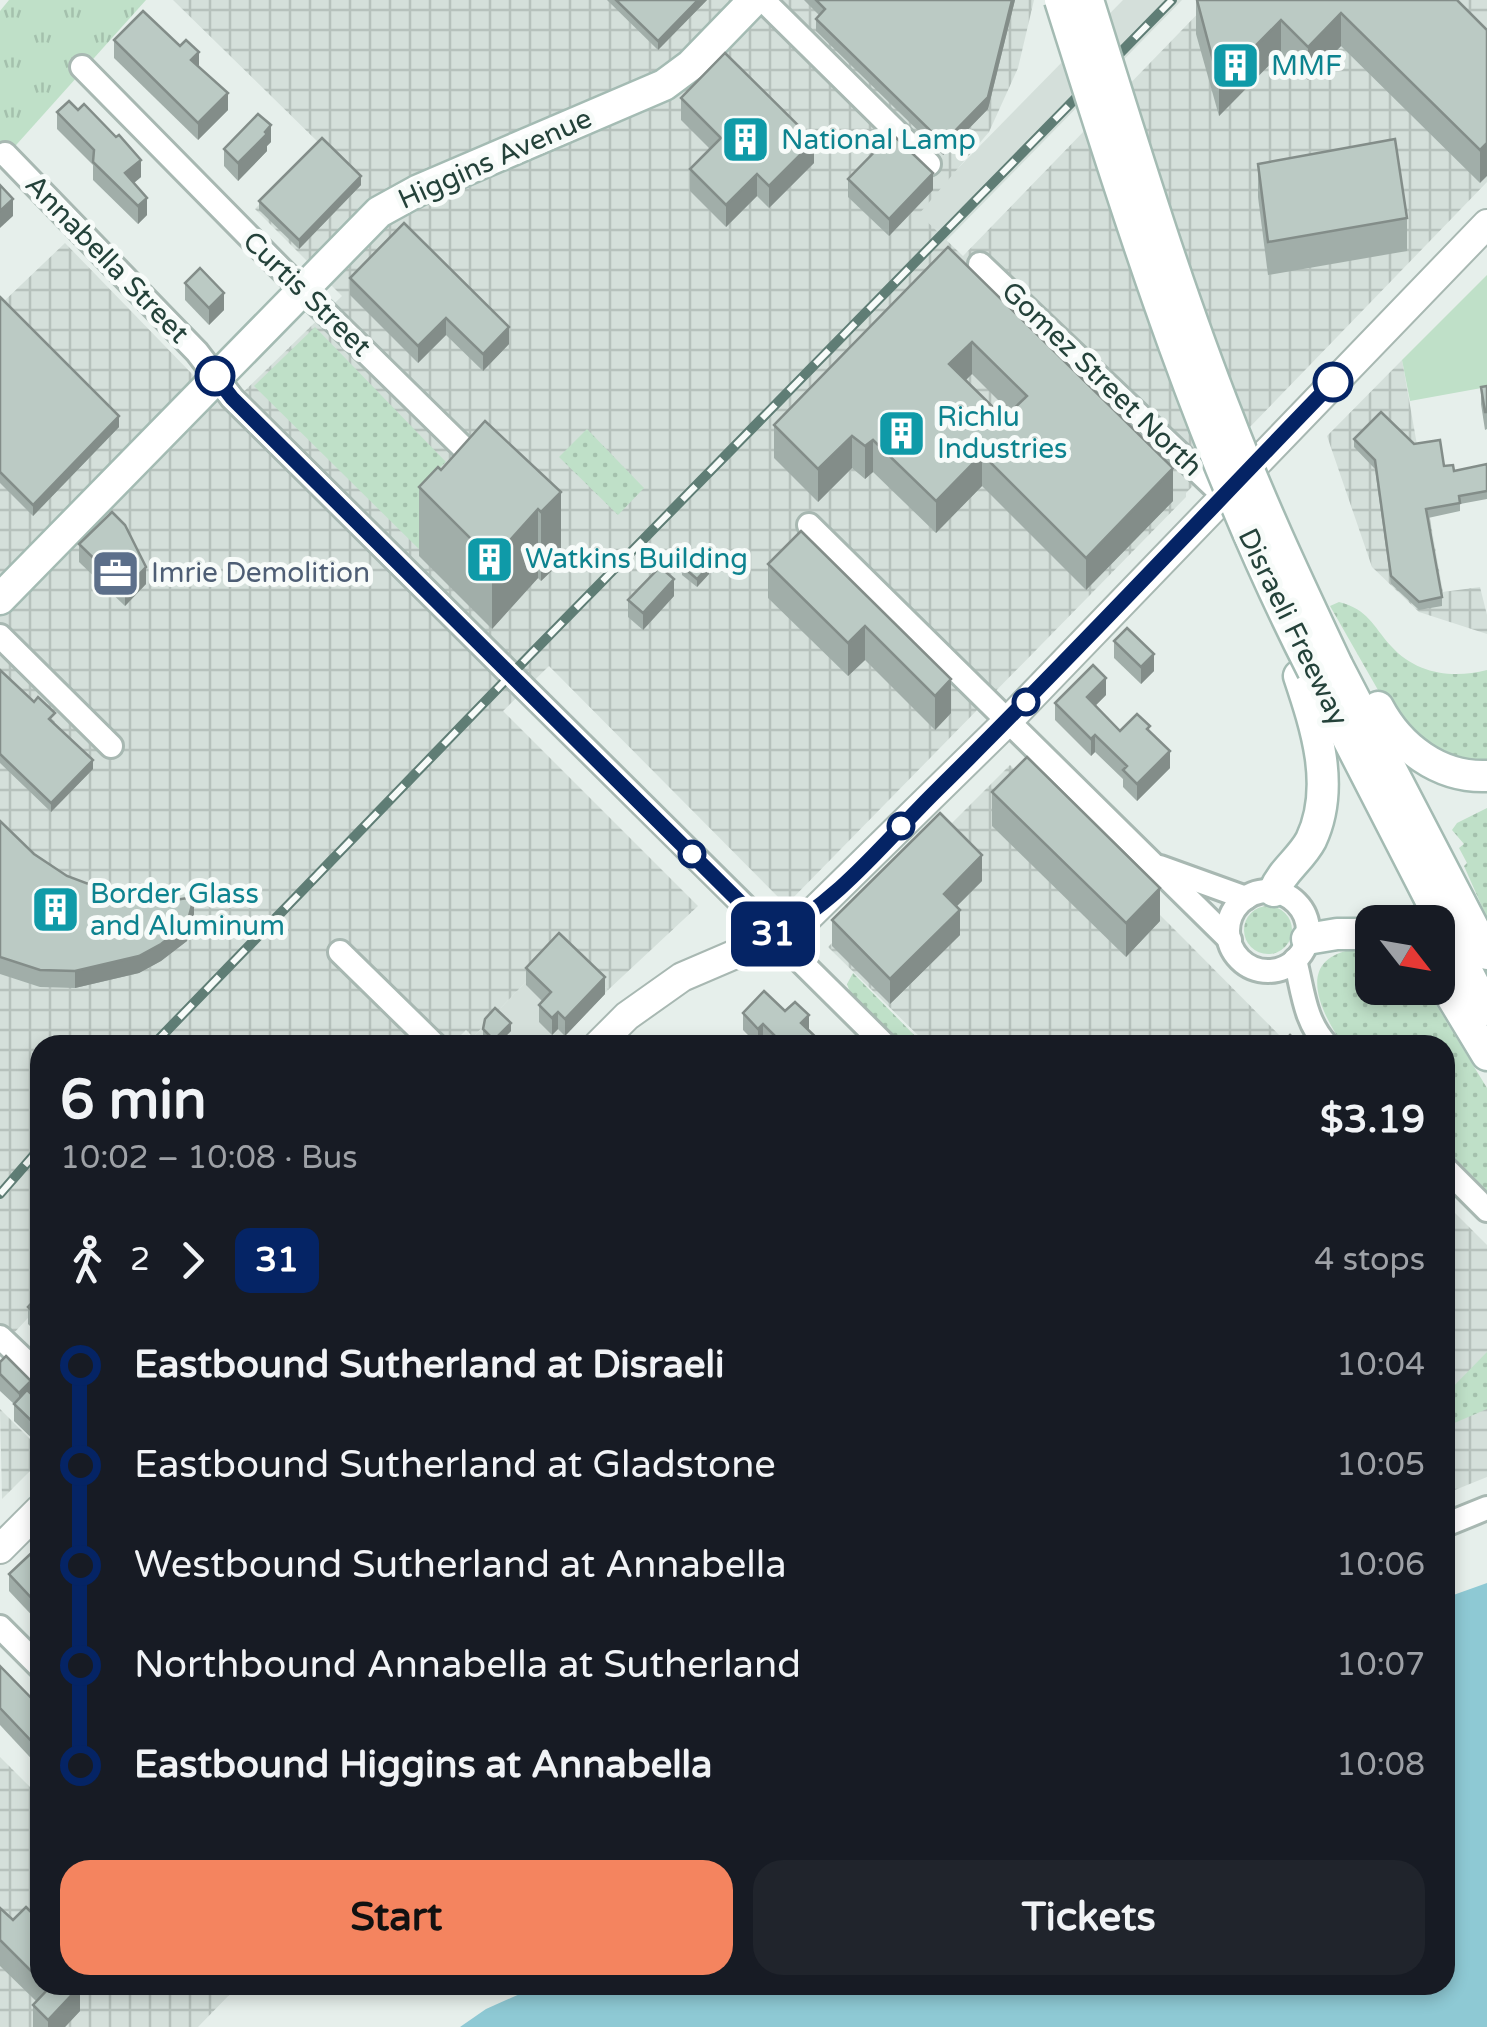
<!DOCTYPE html>
<html lang="en">
<head>
<meta charset="utf-8">
<style>
	body { margin:0; font-family:"Varela Round",sans-serif; background:#20242c; color:#f1f3f6; height:100vh; display:flex; flex-direction:column; font-size:38px; white-space:nowrap }
	* { box-sizing:border-box; margin:0 }
	p { font-size:32px; color:#9ea1a6 }
	.icon { flex:none; width:55px; height:55px; fill:none; stroke:currentColor; stroke-width:2; stroke-linecap:round; stroke-linejoin:round }
	.map { position:relative; flex:1; overflow:hidden }
	.panel { position:absolute; left:30px; top:1035px; width:1425px; height:960px; display:flex; flex-direction:column; background:#171b24; border-radius:30px; box-shadow:0 5px 15px #0003 }
	.panel>* { flex:none }
	.badge { padding:0 20px; border-radius:15px; font-size:35px; line-height:65px }
	.needle { width:65px; rotate:121deg }
	.tools { position:absolute; left:1355px; top:905px; display:grid; gap:20px }
	.tools a { display:grid; place-items:center; width:100px; height:100px; border-radius:20px; background:#171b24; box-shadow:0 5px 15px #0003; font-size:50px }
	.map>.badge { position:absolute; translate:-50% -50%; box-shadow:0 0 0 5px #fff }
	.legs { display:flex; align-items:center; gap:15px; height:110px; padding:0 30px; font-size:32px }
	.legs p { margin-inline-start:auto }
	.overview { display:flex; align-items:center; justify-content:space-between; height:170px; padding:0 30px }
	h1 { font-size:55px; font-weight:700; line-height:75px }
	.button { display:flex; gap:20px; margin-top:auto; padding:20px 30px }
	.button a { flex:1; height:115px; border-radius:30px; background:#f4845f; color:#111; font-size:40px; font-weight:700; line-height:115px; text-align:center }
	.button a+a { background:#20242c; color:#f1f3f6 }
	ul { padding:0 30px; list-style:none }
	li { display:flex; align-items:center; gap:35px; height:100px; font-size:38px }
	li i { display:grid; place-items:center; width:15px; height:100%; margin:0 12px; background:currentColor }
	li i::after { content:''; width:25px; height:25px; margin:-12px; border:8px solid; border-radius:50%; background:#171b24 }
	li p { margin-inline-start:auto }
	li:first-child i { background:linear-gradient(#0000 50%,currentColor 0) }
	li:last-child i { background:linear-gradient(currentColor 50%,#0000 0) }
	.map>svg:first-child { display:block }
	.built { fill:#d4dfda }
	.industrial { fill:url(#industrial-grid) }
	.grass { fill:url(#grass-dots) }
	.park { fill:url(#park-tufts) }
	.garden { fill:#bfe0c8 }
	.water { fill:#8ec9d4 }
	.lines { fill:none; stroke-linecap:round; stroke-linejoin:round }
	.minor-casing { stroke:#a8b8b2; stroke-width:28 }
	.tertiary-casing { stroke:#a8b8b2; stroke-width:32 }
	.secondary-casing { stroke:#a4bbb3; stroke-width:35 }
	.minor { stroke:#fff; stroke-width:22 }
	.tertiary { stroke:#fff; stroke-width:28 }
	.secondary { stroke:#fff; stroke-width:30 }
	.rail-casing { stroke:#5f7d75; stroke-width:10 }
	.rail { stroke:#f7fbf9; stroke-width:6; stroke-dasharray:19; stroke-linecap:butt }
	.secondary-bridge-casing { stroke:#a4bbb3; stroke-width:35; stroke-linecap:butt }
	.secondary-bridge { stroke:#fff; stroke-width:30 }
	.wall { fill:#a1aea9; fill-rule:evenodd }
	.shaded-wall { fill:#838d89 }
	.building { fill:#bbcac4; stroke:#838d89; stroke-width:2.5; fill-rule:evenodd }
	.line-1-casing { stroke:#fff; stroke-width:22 }
	.line-1 { stroke:#052465; stroke-width:15 }
	.stop-1-dot { fill:#fff; stroke:#052465; stroke-width:5 }
	.labels { text-anchor:middle; dominant-baseline:central; stroke-width:10; stroke-linejoin:round; paint-order:stroke }
	.culture-label { font-size:28px; fill:#0d838f; stroke:#f7fbf9; text-anchor:start }
	.street-label { font-size:28px; fill:#24423a; stroke:#f7fbf9 }
	.service-label { font-size:28px; fill:#4e5e75; stroke:#f7fbf9; text-anchor:start }
</style>
</head>
<body>
<div class="map">
<svg width="1487" height="2027" viewBox="0 0 1487 2027">
	<defs>
		<pattern id="industrial-grid" width="8" height="8" patternUnits="userSpaceOnUse" patternTransform="scale(2.5)"><rect width="8" height="8" fill="#d4dfda"/><path d="M0 4h8M4 0v8" fill="none" stroke="#b6c1bc"/></pattern>
		<pattern id="grass-dots" width="8" height="8" patternUnits="userSpaceOnUse" patternTransform="scale(2.5)"><rect width="8" height="8" fill="#bfe0c8"/><path d="M2 2h.1M6 6h.1" fill="none" stroke="#a4c1ad" stroke-width="1.8" stroke-linecap="round"/></pattern>
		<pattern id="park-tufts" width="24" height="20" patternUnits="userSpaceOnUse" patternTransform="scale(2.5)"><rect width="24" height="20" fill="#bfe0c8"/><path d="M3 7l-1-3M5 7V3M7 7l1-3M15 17l-1-3M17 17v-4M19 17l1-3" fill="none" stroke="#a4c1ad"/></pattern>
	</defs>
	<rect width="100%" height="100%" fill="#e6efeb"/>
	<g class="built">
		<path d="M1123,0h59l-655,669 -425,376 47,-52z"/>
		<path d="M561,945l47,45 -53,55h-74l-8,-8z"/>
	</g>
	<g class="industrial">
		<path d="M173,0h861l-16,68 -29,64 -70,82 44,42 248,-256h276v182l-301,311v4l-400,408 -237,-239 -46,45 195,195 -90,84 -47,-45 -88,92 -7,-7 -15,15h-411v260l-40,43v-1043l65,-62 161,166 116,-113 -87,-87 64,-66z"/>
		<path d="M1402,360l41,232 37,-5 7,28v19l-68,-22 -47,-45 -45,-131z"/>
		<path d="M1010,765l172,172 107,108h-361l-100,-98z"/>
		<path d="M1445,1203l42,42v232l-42,17z"/>
		<path d="M0,1409l40,40v12l-38,38z"/>
		<path d="M0,1757l40,40v188h190l5,4 -37,38h-198z"/>
	</g>
	<g class="grass">
		<path d="M315,327l131,135 -11,10 -10,83 -171,-169z"/>
		<path d="M587,429l57,59 -26,27 -59,-58z"/>
		<path d="M1339,602c30,8 33,23 52,44 25,28 62,33 96,24v94l-49,-9 -44,-37 -64,-112z"/>
		<path d="M1487,808v110l-23,-52 3,-3 -8,-15 5,-4 -12,-14 5,-7z"/>
		<circle cx="1268" cy="930" r="24"/>
		<path d="M1357,949l15,3v36h54l61,100v115l-20,-20 5,-6 -27,-27v-105h-102c-23,-34 -50,-88 14,-96z"/>
		<path d="M853,973l71,72h1h-23l-51,-50 -4,-11z"/>
		<path d="M1487,1352v57l-42,18v-32z"/>
	</g>
	<path class="park" d="M9,0h137l-146,163v-152z"/>
	<path class="garden" d="M1487,275v112l-77,14 -8,-41z"/>
	<path class="water" d="M1487,1583v444h-1027l26,-18 54,-24h905v-387z"/>
	<g class="lines">
		<defs>
			<g id="minor">
				<path d="M763,0l166,164"/>
				<path d="M82,67l199,202 202,198"/>
				<path d="M5,154l192,198 35,46 653,647"/>
				<path d="M980,264l243,231"/>
				<path d="M809,525l421,415"/>
				<path d="M0,636l111,110"/>
				<path d="M1160,867l86,31"/>
				<circle cx="1268" cy="931" r="40"/>
				<path d="M340,952l95,93"/>
				<path d="M1295,960c8,30 9,61 32,85"/>
				<path d="M1445,1168l42,42"/>
				<path d="M0,1337l40,38"/>
				<path d="M1445,1525l42,-17"/>
				<path d="M0,1627l40,40"/>
			</g>
			<g id="tertiary">
				<path d="M598,1045l29,-29 55,-39 63,-27 64,-34 198,-194 480,-498"/>
				<path d="M0,1549l40,-40"/>
			</g>
			<g id="secondary">
				<path d="M0,599l379,-387 40,-22 245,-105 27,-20 63,-65"/>
				<path d="M1337,665l150,289"/>
				<path d="M1313,671l174,339"/>
				<path d="M1378,707c21,40 61,71 109,69"/>
				<path d="M1274,891c8,-20 27,-32 37,-51 25,-53 5,-113 -12,-164"/>
				<path d="M1307,939l30,-5h35"/>
				<path d="M1438,974l49,81"/>
			</g>
		</defs>
		<use href="#minor" class="minor-casing"/>
		<use href="#tertiary" class="tertiary-casing"/>
		<use href="#secondary" class="secondary-casing"/>
		<use href="#minor" class="minor"/>
		<use href="#tertiary" class="tertiary"/>
		<use href="#secondary" class="secondary"/>
		<defs>
			<g id="rail">
				<path d="M153,1045l377,-390 642,-655"/>
				<path d="M0,1194l40,-46"/>
			</g>
		</defs>
		<use href="#rail" class="rail-casing"/>
		<use href="#rail" class="rail"/>
		<defs>
			<g id="secondary-bridge">
				<path d="M1060,0c72,228 144,458 253,671"/>
				<path d="M1088,0c44,141 87,283 141,420 32,84 70,164 108,245"/>
			</g>
		</defs>
		<use href="#secondary-bridge" class="secondary-bridge-casing"/>
		<use href="#secondary-bridge" class="secondary-bridge"/>
	</g>
	<g class="wall">
		<path d="M607,0h100l-49,50z"/>
		<path d="M804,0h211l-27,109 -45,46 -127,-124v-12l3,-4z"/>
		<path d="M1457,0l30,30 -7,153 -139,-137 -33,34 -27,-27 -62,63 -23,-82v-33z"/>
		<path d="M114,40l85,27 29,43 -30,30 -84,-82z"/>
		<path d="M681,98l133,65 -45,45 -12,-12 -31,31 -36,-36v-22l20,-20 -29,-29z"/>
		<path d="M57,112l84,65 -7,6 13,32 -9,9 -45,-44v-15l-36,-36z"/>
		<path d="M271,142l-4,4v5l-29,30 -14,-15v-17z"/>
		<path d="M1258,164l149,54v33l-139,24 -10,-78z"/>
		<path d="M848,179l85,11 -44,46 -41,-39z"/>
		<path d="M361,185l-62,64 -40,-39v-9z"/>
		<path d="M948,247l225,254 -87,89 -104,-104 -46,47 -63,-61 -8,7 -13,-11 -34,34 -44,-44v-33zM972,374l38,38 -6,6 -39,-38z"/>
		<path d="M350,278l159,66 -26,27 -37,-36 -28,28 -68,-68z"/>
		<path d="M185,283l39,27 -15,15 -24,-25z"/>
		<path d="M0,297l119,130 -86,89 -33,-33z"/>
		<path d="M1487,386v43l-2,1 -4,-26v-17z"/>
		<path d="M1354,439l60,5 30,22 10,5 33,-7v35l-27,5v7l-32,7 14,79v9l-23,4 -28,-26 -16,-115 -21,-22z"/>
		<path d="M441,470l120,22v70l-20,19 -3,-3 -46,51 -73,-73v-69z"/>
		<path d="M801,531l150,182 -16,17 -70,-70 -17,16 -80,-78v-34z"/>
		<path d="M79,544l67,40 -21,22 -46,-44z"/>
		<path d="M682,566l27,8 -12,13 -15,-12z"/>
		<path d="M674,596l-31,34 -15,-13v-17z"/>
		<path d="M1114,641l40,30 -13,13 -27,-26z"/>
		<path d="M0,670l55,52 -1,1 39,46 -42,43 -51,-49z"/>
		<path d="M1106,695l-11,11 25,25h30l20,37 -33,33 -14,-14v-8l-28,-27 -4,4 -36,-36v-17z"/>
		<path d="M992,792l168,129 -34,36 -134,-131z"/>
		<path d="M0,821l34,33 33,22 56,21 71,17 -7,27 -26,20 -22,12 -64,15 -35,-1 -40,-13z"/>
		<path d="M982,881l-26,26 4,28 -70,69 -58,-58v-26z"/>
		<path d="M526,968l79,26 -40,42 -7,-7 -6,6 -13,-13v-17l3,-4 -16,-16z"/>
		<path d="M785,1011l24,20 15,14h-57l-4,-4 -5,4 -15,-15v-17z"/>
		<path d="M483,1029l28,2 -14,14h-6l-8,-8z"/>
		<path d="M40,1294v42l-12,-12v-17z"/>
		<path d="M0,1362l40,40v44l-26,-25v-17l-14,-13z"/>
		<path d="M40,1545v79l-31,-33v-17z"/>
		<path d="M0,1666l40,41v61l-40,-43z"/>
		<path d="M0,1908l13,12 27,1v64h39l1,26 -15,16h-32v-22l3,-4 -36,-35z"/>
		<path d="M391,1985h17l-9,9z"/>
	</g>
	<g class="shaded-wall">
		<path d="M698,0h9l-49,50v-9z"/>
		<path d="M1012,0h3l-27,109 -45,46v-12z"/>
		<path d="M1341,13v33l-33,34v-33z"/>
		<path d="M1281,20v33l-62,63v-33z"/>
		<path d="M199,52v17l-8,-9z"/>
		<path d="M228,93v17l-30,30v-17z"/>
		<path d="M271,125v17l-4,4v5l-29,30v-18z"/>
		<path d="M814,141v22l-45,45v-22z"/>
		<path d="M1487,143v33l-7,7v-33z"/>
		<path d="M141,160v17l-16,13v-17z"/>
		<path d="M933,173v17l-44,46v-17z"/>
		<path d="M757,174v22l-31,31v-22z"/>
		<path d="M361,176v9l-62,64v-9z"/>
		<path d="M147,198v17l-9,9v-18z"/>
		<path d="M13,199v17l-13,12v-17z"/>
		<path d="M224,293v17l-15,15v-17z"/>
		<path d="M446,318v17l-28,28v-17z"/>
		<path d="M509,327v17l-26,27v-17z"/>
		<path d="M972,342v32l-23,23v-33z"/>
		<path d="M119,416v11l-86,89v-11z"/>
		<path d="M852,436v32l-34,34v-33z"/>
		<path d="M873,440v32l-8,7v-33z"/>
		<path d="M982,454v32l-46,47v-32z"/>
		<path d="M1173,468v33l-87,89v-32z"/>
		<path d="M561,492v70l-20,19v-69z"/>
		<path d="M538,509v69l-46,51v-69z"/>
		<path d="M709,566v8l-12,13v-8z"/>
		<path d="M146,567v17l-21,22v-17z"/>
		<path d="M674,579v17l-31,34v-17z"/>
		<path d="M865,626v34l-17,16v-33z"/>
		<path d="M1154,654v17l-13,13v-17z"/>
		<path d="M1106,678v17l-19,19v-17z"/>
		<path d="M951,679v34l-16,17v-34z"/>
		<path d="M1095,735v17l-4,4v-17z"/>
		<path d="M1170,751v17l-33,33v-17z"/>
		<path d="M93,760v9l-42,43v-9z"/>
		<path d="M982,855v26l-38,38v-25z"/>
		<path d="M1160,888v33l-34,36v-34z"/>
		<path d="M194,897v17l-7,27 -26,20 -22,12 -64,15v-17z"/>
		<path d="M960,910v25l-70,69v-25z"/>
		<path d="M605,977v17l-40,42v-17z"/>
		<path d="M558,1012v17l-6,6v-17z"/>
		<path d="M809,1015v18l-8,-10z"/>
		<path d="M511,1023v8l-14,14h-3v-5z"/>
		<path d="M763,1024v17l-5,4v-16z"/>
		<path d="M31,1381v17l-12,12v-17z"/>
		<path d="M399,1985h9l-9,9z"/>
		<path d="M80,1986v25l-15,16h-17v-7z"/>
	</g>
	<g class="building">
		<path d="M616,0h82l-40,41z"/>
		<path d="M816,0h196l-24,97 -45,46 -127,-124 9,-10z"/>
		<path d="M1197,0h260l30,30v113l-7,7 -139,-137 -33,34 -27,-27 -62,63z"/>
		<path d="M143,11l37,35 6,-6 13,12 -8,8 37,33 -30,30 -84,-83z"/>
		<path d="M725,53l89,88 -45,45 -12,-12 -31,31 -36,-36 31,-31 -40,-40z"/>
		<path d="M69,101l9,9 6,-6 32,33 3,-2 22,25 -16,13 22,25 -9,8 -45,-44 1,-12 -37,-38z"/>
		<path d="M258,114l13,11 -6,7 2,2 -29,29 -14,-14z"/>
		<path d="M892,134l41,39 -44,46 -41,-40z"/>
		<path d="M322,138l39,38 -62,64 -40,-39z"/>
		<path d="M1395,139l12,79 -139,24 -10,-78z"/>
		<path d="M0,185l13,14 -13,12z"/>
		<path d="M404,223l105,104 -26,27 -37,-36 -28,28 -68,-68z"/>
		<path d="M948,247l225,221 -87,90 -104,-104 -46,47 -63,-61 -8,6 -13,-10 -34,33 -44,-44zM972,342l55,54 -23,22 -55,-54z"/>
		<path d="M200,268l24,25 -15,15 -24,-25z"/>
		<path d="M0,297l119,119 -86,89 -33,-33z"/>
		<path d="M1487,386v26h-2l-4,-25z"/>
		<path d="M1381,412l33,32 26,-4 4,26 9,-1 1,6 33,-7v27l-28,5 1,7 -34,6 16,88 -23,5 -28,-26 -16,-116 -21,-21z"/>
		<path d="M485,421l76,71 -20,20 -3,-3 -46,51 -73,-73 19,-20 3,3z"/>
		<path d="M112,512l13,13 21,42 -21,22 -46,-45z"/>
		<path d="M801,531l150,148 -16,17 -70,-70 -17,17 -80,-79z"/>
		<path d="M694,552l15,14 -12,13 -15,-13z"/>
		<path d="M660,567l14,12 -31,34 -15,-13z"/>
		<path d="M1127,628l27,26 -13,13 -27,-26z"/>
		<path d="M1093,665l13,13 -19,19 33,34 17,-17 13,12 -3,3 23,22 -33,33 -14,-14 4,-4 -32,-31 -4,4 -36,-36z"/>
		<path d="M0,670l34,32 4,-5 17,16 -6,6 44,41 -42,43 -51,-49z"/>
		<path d="M1027,757l133,131 -34,35 -134,-131z"/>
		<path d="M940,813l42,42 -38,39 16,16 -70,69 -58,-59z"/>
		<path d="M0,821l34,33 33,22 56,21 39,5 32,-5 -7,27 -26,20 -22,12 -64,15 -35,-1 -40,-13z"/>
		<path d="M559,933l46,44 -40,42 -7,-7 -6,6 -13,-13 12,-13 -25,-24z"/>
		<path d="M764,991l21,20 10,-9 14,13 -8,8 23,22h-40l-21,-21 -5,5 -15,-16z"/>
		<path d="M495,1008l16,15 -17,17 -11,-11 2,-10z"/>
		<path d="M1290,1035l10,10h-20z"/>
		<path d="M40,1294v25l-12,-12z"/>
		<path d="M6,1356l25,25 -12,12 -19,-19v-12z"/>
		<path d="M27,1390l13,12v27l-26,-25z"/>
		<path d="M40,1545v62l-31,-33z"/>
		<path d="M0,1666l40,41v43l-40,-42z"/>
		<path d="M26,1907l14,14v59l-40,-40v-32l13,12z"/>
		<path d="M46,1985l34,1 -32,34 -15,-15 16,-17z"/>
	</g>
	<g class="lines">
		<defs>
			<path id="line-1" d="M215,376l17,22 541,537c65,-32 113,-95 164,-145 135,-133 264,-272 396,-408"/>
		</defs>
		<use href="#line-1" class="line-1-casing"/>
		<use href="#line-1" class="line-1"/>
	</g>
	<defs>
		<symbol id="building-square" viewBox="-11 -11 22 22"><rect x="-9" y="-9" width="18" height="18" rx="4" fill="#0f9aa8" stroke="#f7fbf9"/><path d="M-4-6H4V6H1V3H-1V6H-4ZM-2.5-4.3h1.7v1.8h-1.7ZM.8-4.3h1.7v1.8H.8ZM-2.5-1h1.7V.8h-1.7ZM.8-1h1.7V.8H.8Z" fill="#fff"/></symbol>
		<symbol id="office-square" viewBox="-11 -11 22 22"><rect x="-9" y="-9" width="18" height="18" rx="4" fill="#5c6f8a" stroke="#f7fbf9"/><path d="M-6-3h4V-5.5h4V-3h4V5H-6ZM-1-4.5V-3h2v-1.5ZM-6 0V1H6V0Z" fill="#fff"/></symbol>
	</defs>
	<g fill-rule="evenodd">
		<use href="#building-square" x="1208" y="38" width="55" height="55"/>
		<use href="#building-square" x="718" y="112" width="55" height="55"/>
		<use href="#building-square" x="874" y="406" width="55" height="55"/>
		<use href="#building-square" x="462" y="532" width="55" height="55"/>
		<use href="#office-square" x="88" y="546" width="55" height="55"/>
		<use href="#building-square" x="28" y="882" width="55" height="55"/>
	</g>
	<g class="stop-1-dot">
		<circle cx="215" cy="376" r="18"/>
		<circle cx="1333" cy="382" r="18"/>
		<circle cx="1026" cy="702" r="12"/>
		<circle cx="901" cy="826" r="12"/>
		<circle cx="692" cy="854" r="12"/>
	</g>
	<g class="labels">
		<g class="culture-label">
			<text x="1271" y="66">MMF</text>
			<text x="781" y="140">National Lamp</text>
			<text x="937" y="417">Richlu<tspan x="937" dy="32">Industries</tspan></text>
			<text x="525" y="559">Watkins Building</text>
			<text x="90" y="894">Border Glass<tspan x="90" dy="32">and Aluminum</tspan></text>
		</g>
		<g class="street-label">
			<text transform="translate(495 159) rotate(-24)">Higgins Avenue</text>
			<text transform="translate(107 259) rotate(46)">Annabella Street</text>
			<text transform="translate(307 294) rotate(44)">Curtis Street</text>
			<text transform="translate(1102 379) rotate(44)">Gomez Street North</text>
			<text transform="translate(1293 627) rotate(64)">Disraeli Freeway</text>
		</g>
		<g class="service-label">
			<text x="151" y="573">Imrie Demolition</text>
		</g>
	</g>
</svg>
<div class="tools">
<a><svg class="needle" viewBox="-14 -14 28 28"><path d="M0-13l5 13h-10z" fill="#e53935"/><path d="M0 13l5-13h-10z" fill="#9ea1a6"/></svg></a>
</div>
<b class="badge" style="left:773px;top:934px;background:#052465;color:#fff">31</b>
<section class="panel">
<div class="overview"><div><h1>6 min</h1><p>10:02 – 10:08 · Bus</p></div><b>$3.19</b></div>
<div class="legs"><svg class="icon" aria-label="walk" viewBox="0 0 24 24"><circle cx="13" cy="4" r="2"/><path d="M13 8l-2 6 4 7M11 14l-3 7M7 12l3-4h3l4 4"/></svg>2<svg class="icon" aria-label="forward" viewBox="0 0 24 24"><path d="M9 5l7 7-7 7"/></svg><b class="badge" style="background:#052465;color:#fff">31</b><p>4 stops</p></div>
<ul>
<li><i style="color:#052465"></i><b>Eastbound Sutherland at Disraeli</b><p>10:04</p></li>
<li><i style="color:#052465"></i><span>Eastbound Sutherland at Gladstone</span><p>10:05</p></li>
<li><i style="color:#052465"></i><span>Westbound Sutherland at Annabella</span><p>10:06</p></li>
<li><i style="color:#052465"></i><span>Northbound Annabella at Sutherland</span><p>10:07</p></li>
<li><i style="color:#052465"></i><b>Eastbound Higgins at Annabella</b><p>10:08</p></li>
</ul>
<div class="button"><a>Start</a><a>Tickets</a></div>
</section>
</div>
</body>
</html>
